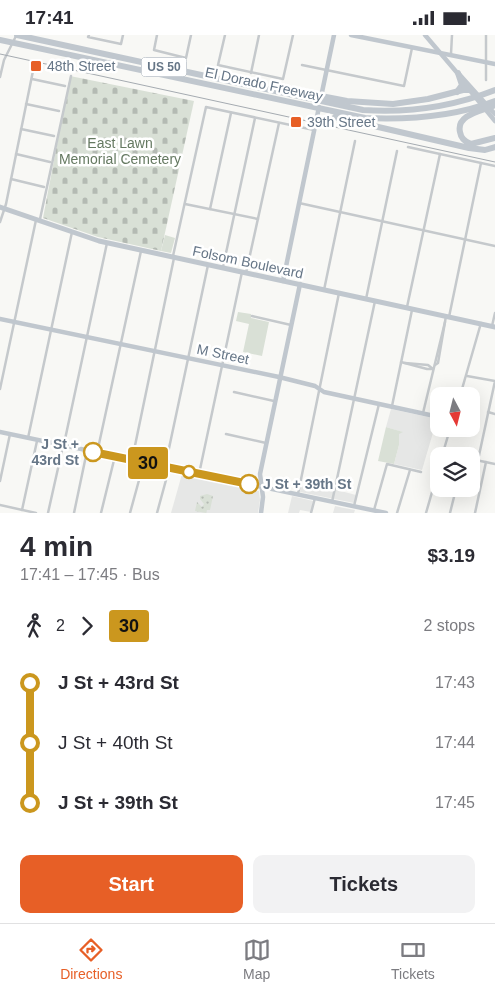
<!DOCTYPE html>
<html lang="en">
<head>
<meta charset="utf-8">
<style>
	body { margin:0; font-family:Helvetica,sans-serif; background:#f2f2f3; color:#2b2b33; height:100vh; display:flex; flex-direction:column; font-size:19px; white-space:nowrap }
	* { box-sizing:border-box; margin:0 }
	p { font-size:16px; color:#7c7c81 }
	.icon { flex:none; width:28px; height:28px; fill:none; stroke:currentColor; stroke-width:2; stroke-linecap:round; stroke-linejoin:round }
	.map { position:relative; height:478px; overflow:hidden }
	.details { display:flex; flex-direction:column; background:#fff; flex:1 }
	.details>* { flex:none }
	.badge { padding:0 10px; border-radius:4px; font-size:18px; line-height:32px }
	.needle { width:32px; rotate:173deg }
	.fabs { position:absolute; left:430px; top:352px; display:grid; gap:10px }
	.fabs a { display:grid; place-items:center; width:50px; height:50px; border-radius:10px; background:#fff; box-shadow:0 5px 20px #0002; font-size:25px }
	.map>.badge { position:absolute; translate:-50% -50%; box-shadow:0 0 0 2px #fff }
	.legs { display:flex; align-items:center; gap:8px; height:55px; padding:0 20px; font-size:16px }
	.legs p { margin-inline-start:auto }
	.summary { display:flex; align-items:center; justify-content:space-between; height:85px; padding:0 20px }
	h1 { font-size:28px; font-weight:700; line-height:38px }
	.action { display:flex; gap:10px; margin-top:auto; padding:10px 20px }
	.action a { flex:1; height:58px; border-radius:10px; background:#e75f26; color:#fff; font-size:20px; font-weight:700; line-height:58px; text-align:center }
	.action a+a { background:#f2f2f3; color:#2b2b33 }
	ul { padding:0 20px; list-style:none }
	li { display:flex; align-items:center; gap:18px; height:60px; font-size:19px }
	li i { display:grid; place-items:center; width:8px; height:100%; margin:0 6px; background:currentColor }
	li i::after { content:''; width:12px; height:12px; margin:-6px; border:4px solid; border-radius:50%; background:#fff }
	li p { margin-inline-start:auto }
	li:first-child i { background:linear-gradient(#0000 50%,currentColor 0) }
	li:last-child i { background:linear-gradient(currentColor 50%,#0000 0) }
	.status { display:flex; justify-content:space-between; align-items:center; height:35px; padding:0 25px; background:#fff; direction:ltr }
	.status svg { height:14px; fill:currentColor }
	.menu { display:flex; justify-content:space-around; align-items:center; height:70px; border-top:1px solid #e1e1e2; background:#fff; font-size:14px; color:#7c7c81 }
	.menu a { display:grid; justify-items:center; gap:2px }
	.menu .on { color:#e75f26 }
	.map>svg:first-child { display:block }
	.built { fill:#e6e7e6 }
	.grass { fill:url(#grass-dots) }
	.cemetery { fill:url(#cemetery-stones) }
	.park { fill:#d9e0d6 }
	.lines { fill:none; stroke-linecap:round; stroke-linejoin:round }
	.street { stroke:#c5c9cc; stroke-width:2.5 }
	.secondary { stroke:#c0c7ce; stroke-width:4.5 }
	.primary { stroke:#c0c7ce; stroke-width:5 }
	.highway { stroke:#c0c7ce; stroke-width:6 }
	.tram { stroke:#a5abb1; stroke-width:1 }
	.line-1-casing { stroke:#fff; stroke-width:11 }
	.line-1 { stroke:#cb971e; stroke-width:8 }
	.poi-dot { fill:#e75f26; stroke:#fff; stroke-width:2 }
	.stop-1-dot { fill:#fff; stroke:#cb971e; stroke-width:2.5 }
	.labels { text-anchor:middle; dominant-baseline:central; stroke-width:5; stroke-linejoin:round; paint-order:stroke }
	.shield { fill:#fff; stroke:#949fab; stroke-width:1 }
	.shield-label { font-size:12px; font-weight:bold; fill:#667687 }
	.poi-label { font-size:14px; fill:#667687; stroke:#fff; text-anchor:start }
	.street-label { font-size:14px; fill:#667687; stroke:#fff }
	.park-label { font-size:14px; fill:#657961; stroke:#fff }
	.stop-label { font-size:14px; font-weight:bold; fill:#667687; stroke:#fff; text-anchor:end }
</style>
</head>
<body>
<div class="status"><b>17:41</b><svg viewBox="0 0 49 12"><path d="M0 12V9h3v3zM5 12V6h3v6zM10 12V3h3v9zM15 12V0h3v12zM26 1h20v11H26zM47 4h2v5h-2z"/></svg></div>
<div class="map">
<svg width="495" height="478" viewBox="0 0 495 478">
	<defs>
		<pattern id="grass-dots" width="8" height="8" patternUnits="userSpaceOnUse" patternTransform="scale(1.25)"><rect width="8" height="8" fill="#d9e0d6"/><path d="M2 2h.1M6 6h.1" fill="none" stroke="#b4bab3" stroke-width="1.8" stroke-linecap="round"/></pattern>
		<pattern id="cemetery-stones" width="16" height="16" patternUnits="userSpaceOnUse" patternTransform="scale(1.25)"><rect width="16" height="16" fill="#d9e0d6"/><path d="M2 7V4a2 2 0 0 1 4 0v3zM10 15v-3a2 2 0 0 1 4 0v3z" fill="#b4bab3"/></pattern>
	</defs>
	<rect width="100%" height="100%" fill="#f8f8f5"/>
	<g class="built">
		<path d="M391,374l46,10 -15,51 -28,-6 5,-19v-12l3,-1 -16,-5z"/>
		<path d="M182,439l77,17 1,9 -2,13h-87z"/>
		<path d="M318,443l17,3 -2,8 23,6 -2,8 -54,-11 1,-7 12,2z"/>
		<path d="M292,461l21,5 -2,11 -11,-2 -1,3h-11z"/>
		<path d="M335,471l9,2 11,2 -1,3h-21z"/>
	</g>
	<path class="grass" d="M207,459l6,2 -3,14h-3l-1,3 -11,-2 2,-9 5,5 2,-3 -4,-5v-3z"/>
	<path class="cemetery" d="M70,41l124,25 -33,150 -63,-14 -55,-19z"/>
	<g class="park">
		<path d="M165,200l10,3 -4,15 -10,-2z"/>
		<path d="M238,277l13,2v4l18,4 -7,34 -19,-4 6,-28 -13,-3z"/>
		<path d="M386,392l17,5 -4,2v11l-5,19 -16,-3z"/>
	</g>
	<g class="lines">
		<g class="street">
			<path d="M89,0l-1,2 33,7 2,-9"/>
			<path d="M157,0l-3,15 32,8 5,-23"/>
			<path d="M225,0l-7,30 65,14 10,-44"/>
			<path d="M451,19l1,-19"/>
			<path d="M302,30l102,21 8,-38"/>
			<path d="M251,38l8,-38"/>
			<path d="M0,42l4,-17 12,-24"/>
			<path d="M32,44l33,7"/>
			<path d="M486,45v-45"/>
			<path d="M26,69l33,7"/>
			<path d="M21,94l33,7"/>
			<path d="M408,112l87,19"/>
			<path d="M16,119l34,8"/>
			<path d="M11,144l33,8"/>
			<path d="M299,168l196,43"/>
			<path d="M185,169l73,15"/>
			<path d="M210,174l21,-96"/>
			<path d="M40,184l31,-143"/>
			<path d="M0,187l6,-18 28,-138"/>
			<path d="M173,221l33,-149 108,23"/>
			<path d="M223,232l32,-149"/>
			<path d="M246,238l33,-150"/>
			<path d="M324,255l31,-149"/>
			<path d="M366,264l31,-148"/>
			<path d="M407,272l33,-153"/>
			<path d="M252,281l39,9"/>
			<path d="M449,282l32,-154"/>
			<path d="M492,291l3,-13"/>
			<path d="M401,327l26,7h6"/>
			<path d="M405,328l23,2 5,4"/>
			<path d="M435,330l3,-2 8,-47"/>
			<path d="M467,341l28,5 -17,79"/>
			<path d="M0,354l36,-169"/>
			<path d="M234,357l40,9"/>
			<path d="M460,361l21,-73"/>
			<path d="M392,371l20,-96"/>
			<path d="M488,377l7,2"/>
			<path d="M423,378l22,-91"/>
			<path d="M226,399l40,9"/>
			<path d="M28,403l44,-206"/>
			<path d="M64,409l43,-201"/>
			<path d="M97,418l44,-202"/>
			<path d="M443,418l15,3"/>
			<path d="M442,421l8,-27"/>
			<path d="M471,424l24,5"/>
			<path d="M132,425l42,-202"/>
			<path d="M165,432l43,-202"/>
			<path d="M199,439l43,-202"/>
			<path d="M0,446l10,-47"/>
			<path d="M298,459l41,-201"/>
			<path d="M332,467l43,-201"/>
			<path d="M0,470l36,8"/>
			<path d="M354,471l25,-102"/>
			<path d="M22,475l15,-69"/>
			<path d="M374,475l13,-46 34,8"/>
			<path d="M48,478l15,-67"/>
			<path d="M74,478l13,-62"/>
			<path d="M101,478l14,-57"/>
			<path d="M130,478l14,-51"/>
			<path d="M157,478l12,-44"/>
			<path d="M311,478l4,-15"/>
			<path d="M397,478l13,-43"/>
			<path d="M426,478l13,-45"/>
			<path d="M450,478l6,-24"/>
			<path d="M475,478l11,-51"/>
		</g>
		<g class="secondary">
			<path d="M351,0l144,29"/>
			<path d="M425,0l34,40"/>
			<path d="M459,39l36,40"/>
			<path d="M463,47l32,39"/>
			<path d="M321,62l13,-62"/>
			<path d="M283,246l36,-174"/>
			<path d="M0,284l279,58 36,9 9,6 115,25"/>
			<path d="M0,397l386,81"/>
			<path d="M261,478l2,-16 -3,-23 40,-190"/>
		</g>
		<path class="primary" d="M0,172l99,34 396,86"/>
		<g class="highway">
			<path d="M17,0l346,75c46,3 89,-3 132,-20"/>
			<path d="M0,5l365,78c45,2 88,-1 130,-17"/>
			<path d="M457,57l5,-7 -4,-12"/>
			<path d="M291,59l9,-2 47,9 46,3 35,-5 35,-9h6"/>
			<path d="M493,71c-12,5 -37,9 -33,26 1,7 5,10 11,12l24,-6"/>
			<path d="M335,82l134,31 16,2 10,-3"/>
		</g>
		<path class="tram" d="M0,19l495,108"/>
	</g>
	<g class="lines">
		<defs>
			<path id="line-1" d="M93,417l156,32"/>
		</defs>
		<use href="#line-1" class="line-1-casing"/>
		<use href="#line-1" class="line-1"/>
	</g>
	<g class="poi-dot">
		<rect x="30" y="25" width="12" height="12" rx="2.5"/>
		<rect x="290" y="81" width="12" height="12" rx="2.5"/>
	</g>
	<g class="stop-1-dot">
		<circle cx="93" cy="417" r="9"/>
		<circle cx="189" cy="437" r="6"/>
		<circle cx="249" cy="449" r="9"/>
	</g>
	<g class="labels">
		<rect class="shield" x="141.5" y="22.5" width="45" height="19" rx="4"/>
		<g class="shield-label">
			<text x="164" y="32">US 50</text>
		</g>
		<g class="poi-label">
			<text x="47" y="31">48th Street</text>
			<text x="307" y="87">39th Street</text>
		</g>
		<g class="street-label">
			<text transform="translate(264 49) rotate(12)">El Dorado Freeway</text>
			<text transform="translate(248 227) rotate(12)">Folsom Boulevard</text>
			<text transform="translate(223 319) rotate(12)">M Street</text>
		</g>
		<g class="park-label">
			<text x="120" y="108">East Lawn<tspan x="120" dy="16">Memorial Cemetery</tspan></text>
		</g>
		<g class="stop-label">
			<text x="79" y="409">J St +<tspan x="79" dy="16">43rd St</tspan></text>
			<text x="263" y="449" text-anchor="start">J St + 39th St</text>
		</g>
	</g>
</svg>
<div class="fabs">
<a><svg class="needle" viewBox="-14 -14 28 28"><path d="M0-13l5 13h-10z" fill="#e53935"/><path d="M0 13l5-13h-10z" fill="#7c7c81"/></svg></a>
<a><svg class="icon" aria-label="layers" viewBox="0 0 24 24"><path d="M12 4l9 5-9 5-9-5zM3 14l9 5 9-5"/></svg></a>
</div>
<b class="badge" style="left:148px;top:428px;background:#cb971e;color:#111">30</b>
</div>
<section class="details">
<div class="summary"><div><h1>4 min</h1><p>17:41 – 17:45 · Bus</p></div><b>$3.19</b></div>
<div class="legs"><svg class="icon" aria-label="walk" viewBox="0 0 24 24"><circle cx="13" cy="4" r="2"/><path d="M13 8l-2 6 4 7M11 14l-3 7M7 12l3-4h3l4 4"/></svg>2<svg class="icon" aria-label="forward" viewBox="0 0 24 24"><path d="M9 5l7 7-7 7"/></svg><b class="badge" style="background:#cb971e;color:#111">30</b><p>2 stops</p></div>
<ul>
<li><i style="color:#cb971e"></i><b>J St + 43rd St</b><p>17:43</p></li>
<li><i style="color:#cb971e"></i><span>J St + 40th St</span><p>17:44</p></li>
<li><i style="color:#cb971e"></i><b>J St + 39th St</b><p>17:45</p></li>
</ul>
<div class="action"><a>Start</a><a>Tickets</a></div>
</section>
<nav class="menu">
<a class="on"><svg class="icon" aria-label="directions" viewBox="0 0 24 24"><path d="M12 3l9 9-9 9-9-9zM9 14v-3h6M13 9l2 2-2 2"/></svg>Directions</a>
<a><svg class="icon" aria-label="map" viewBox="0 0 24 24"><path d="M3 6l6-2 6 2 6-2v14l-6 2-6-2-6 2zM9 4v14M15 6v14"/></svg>Map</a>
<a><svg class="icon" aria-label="tickets" viewBox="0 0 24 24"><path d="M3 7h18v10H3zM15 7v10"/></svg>Tickets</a>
</nav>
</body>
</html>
